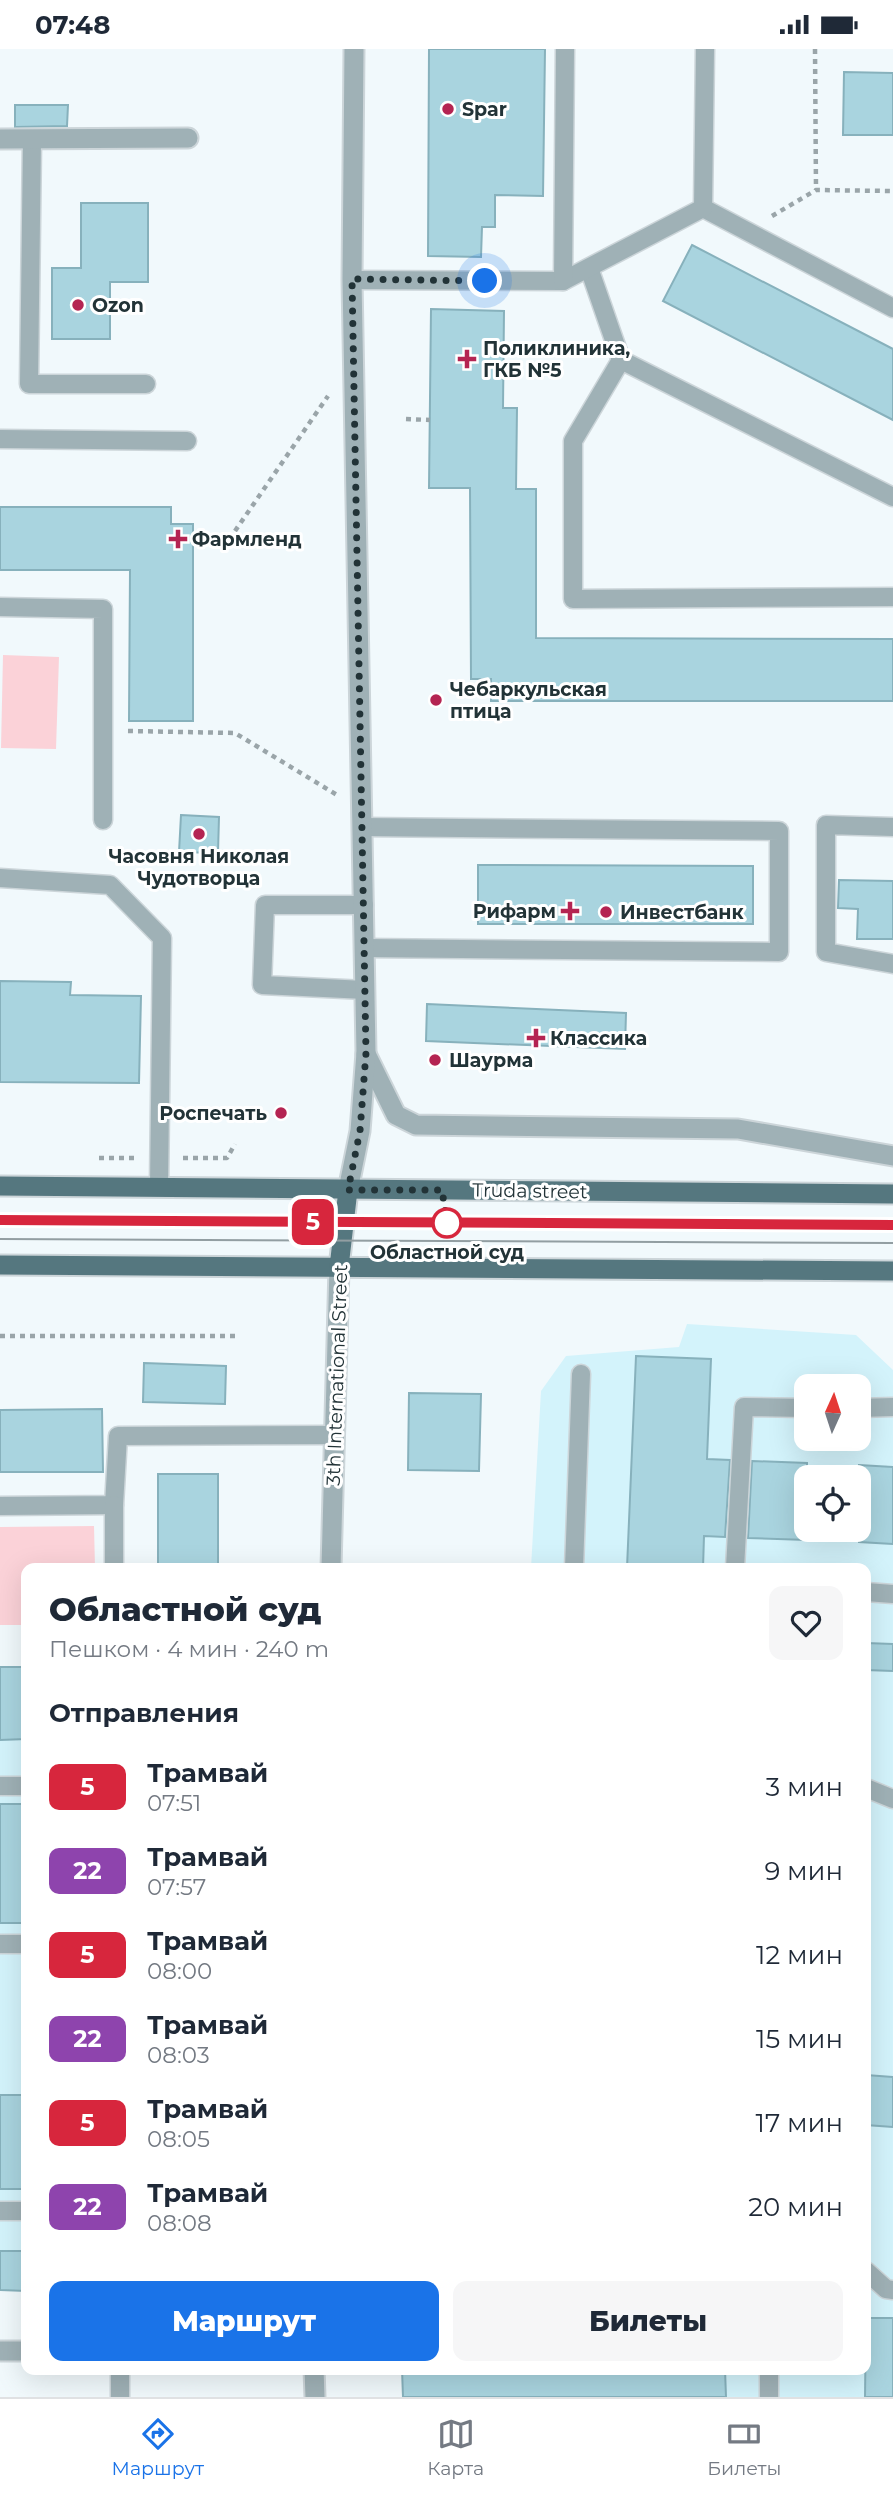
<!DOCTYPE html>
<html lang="ru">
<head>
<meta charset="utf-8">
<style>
	body { margin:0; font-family:Montserrat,sans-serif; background:#f6f6f7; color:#1f2937; height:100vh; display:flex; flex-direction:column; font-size:26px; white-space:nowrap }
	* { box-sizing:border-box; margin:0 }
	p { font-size:23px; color:#747a83 }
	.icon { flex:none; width:38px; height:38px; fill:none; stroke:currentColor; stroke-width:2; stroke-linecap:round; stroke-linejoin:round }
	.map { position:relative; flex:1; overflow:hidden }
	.side { position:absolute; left:21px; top:1514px; width:850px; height:812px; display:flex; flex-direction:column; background:#fff; border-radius:14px; box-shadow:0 7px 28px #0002 }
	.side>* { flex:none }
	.badge { padding:0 14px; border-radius:10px; font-size:24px; line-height:46px }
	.needle { width:46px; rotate:3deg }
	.fabs { position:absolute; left:794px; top:1325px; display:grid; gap:14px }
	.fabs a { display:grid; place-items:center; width:77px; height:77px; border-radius:14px; background:#fff; box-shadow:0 7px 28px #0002; font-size:35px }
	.you { position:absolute; width:35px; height:35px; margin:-18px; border:5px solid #fff; border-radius:50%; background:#1a73e8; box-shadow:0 0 0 10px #1a73e833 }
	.map>.badge { position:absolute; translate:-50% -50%; box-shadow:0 0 0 4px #fff }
	h2 { padding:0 28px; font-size:26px; line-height:63px }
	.round { display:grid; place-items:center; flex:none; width:74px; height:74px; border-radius:14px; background:#f6f6f7 }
	.headline { display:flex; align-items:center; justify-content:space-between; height:119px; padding:0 28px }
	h1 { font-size:33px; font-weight:800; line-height:52px }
	.button { display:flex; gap:14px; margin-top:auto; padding:14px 28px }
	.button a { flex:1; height:80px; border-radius:14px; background:#1a73e8; color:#fff; font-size:28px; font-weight:800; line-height:80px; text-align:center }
	.button a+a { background:#f6f6f7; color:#1f2937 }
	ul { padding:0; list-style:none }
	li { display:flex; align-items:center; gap:21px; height:84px; padding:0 28px }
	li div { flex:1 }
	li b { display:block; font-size:26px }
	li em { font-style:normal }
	li .badge { min-width:77px; font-weight:700; text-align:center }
	.status { display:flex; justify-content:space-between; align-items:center; height:49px; padding:0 35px; background:#fff; direction:ltr }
	.status svg { height:19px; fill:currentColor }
	.menu { display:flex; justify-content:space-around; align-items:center; height:98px; border-top:2px solid #e0e1e3; background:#fff; font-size:19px; color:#747a83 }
	.menu a { display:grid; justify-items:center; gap:4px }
	.menu .on { color:#1a73e8 }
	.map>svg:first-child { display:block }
	.built { fill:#d3f3fb; fill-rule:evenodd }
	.green { fill:#fbd2d8 }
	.building { fill:#a9d4df; stroke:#87b1bc; stroke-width:2 }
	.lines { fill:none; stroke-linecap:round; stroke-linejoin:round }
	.service-casing { stroke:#ccd5d9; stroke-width:21 }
	.minor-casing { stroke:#ccd5d9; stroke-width:23 }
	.primary-casing { stroke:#ccd5d9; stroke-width:23 }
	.path { stroke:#9aa5a9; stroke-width:4.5; stroke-dasharray:5 5; stroke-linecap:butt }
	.service { stroke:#9fb1b6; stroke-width:18 }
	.minor { stroke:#9fb1b6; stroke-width:19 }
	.primary { stroke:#55777f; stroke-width:19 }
	.tram { stroke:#929ea2; stroke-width:2 }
	.line-casing { stroke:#fff; stroke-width:16 }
	.line { stroke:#d7263d; stroke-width:10 }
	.walk { stroke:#223337; stroke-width:7; stroke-dasharray:0 12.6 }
	.poi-dot { fill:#b42452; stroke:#fff; stroke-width:2.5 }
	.stop-dot { fill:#fff; stroke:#d7263d; stroke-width:3.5 }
	.labels { text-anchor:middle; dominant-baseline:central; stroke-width:6; stroke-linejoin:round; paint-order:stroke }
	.poi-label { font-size:19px; font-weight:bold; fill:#223337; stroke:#fff; text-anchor:start }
	.street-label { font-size:19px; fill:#223337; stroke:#fff }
	.stop-label { font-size:19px; font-weight:bold; fill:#223337; stroke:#fff }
</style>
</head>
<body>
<div class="status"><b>07:48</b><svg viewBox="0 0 49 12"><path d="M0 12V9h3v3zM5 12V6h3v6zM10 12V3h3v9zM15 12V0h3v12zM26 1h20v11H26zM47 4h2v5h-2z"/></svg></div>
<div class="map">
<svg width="893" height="2348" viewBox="0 0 893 2348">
	<rect width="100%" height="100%" fill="#f1f9fc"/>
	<g class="built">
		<path d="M687,1275l169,11 37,35v1027h-490l-1,-27 464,-1v-801h-335l10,-177 25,-35 113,-9zM807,1337h52v53h-52zM807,1428h52v52h-52z"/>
		<path d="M0,1633h26v609l-26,-1z"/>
	</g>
	<g class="green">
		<path d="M3,606l56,2 -3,92 -55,-1z"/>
		<path d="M94,1477l1,42h-69v57h-26v-98z"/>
	</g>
	<g class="building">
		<path d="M429,0h116l-2,147 -48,-1v32h-13l-1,30 -53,-1z"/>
		<path d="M844,23l49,1v62h-50z"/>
		<path d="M15,56h53l-1,21 -52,1z"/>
		<path d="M81,154h67v79h-38v57h-58v-71h29z"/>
		<path d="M692,196l201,104v71l-230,-119z"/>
		<path d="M431,260l73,2 -1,97h14l-1,81h20v149l357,1v62h-402v-22h-20l-1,-191h-41z"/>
		<path d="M0,458h171v17h22v197h-64l1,-151h-130z"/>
		<path d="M181,766l38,2 -1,36 -39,-1z"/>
		<path d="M478,816l275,1v58h-275z"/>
		<path d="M839,831l54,1v58h-36l1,-30 -20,-1z"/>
		<path d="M0,932l71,1 -1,13 71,1 -2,87 -139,-1z"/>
		<path d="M427,955l199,9 -1,36 -199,-8z"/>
		<path d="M636,1307l75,3 -4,100 23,1 -5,77 -21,-1 -1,32h-76z"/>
		<path d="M144,1314l82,3 -1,38 -82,-2z"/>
		<path d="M409,1344l72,1 -2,77 -71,-1z"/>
		<path d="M102,1360l1,63h-103v-62z"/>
		<path d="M752,1412l55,2v77l-59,-2z"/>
		<path d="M859,1416l34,2v77l-34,-2z"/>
		<rect x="158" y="1425" width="60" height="94"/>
		<path d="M866,1594l27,1v27l-27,-1z"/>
		<path d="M0,1618h26v72l-26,1z"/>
		<rect x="0" y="1755" width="26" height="119"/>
		<path d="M866,2026l27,2v50l-27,-2z"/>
		<rect x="0" y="2046" width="26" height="94"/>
		<path d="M0,2202h26v40l-26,-1z"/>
		<path d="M866,2269h27v79h-28z"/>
		<path d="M402,2320h323l1,28h-323z"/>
	</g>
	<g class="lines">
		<defs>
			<g id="service">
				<path d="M32,90l-3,245h117"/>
				<path d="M703,159l190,100"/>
				<path d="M589,219l32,92 272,137"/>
				<path d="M352,231l211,1 140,-73 2,-159"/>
				<path d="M563,232l2,-232"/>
				<path d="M621,311l-48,81v158l320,-2"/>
				<path d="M0,390l187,2"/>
				<path d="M0,558l103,2v211"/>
				<path d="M363,778l416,4v121l-414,-4"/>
				<path d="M893,778l-67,-2v127l67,12"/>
				<path d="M0,829l110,7 52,53 -3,249"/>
				<path d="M364,856h-99l-3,80 103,5"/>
				<path d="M859,1359l34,-1"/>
				<path d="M0,1457l114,-1 4,-69 216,-1"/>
				<path d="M114,1519v-63"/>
				<path d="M574,1519l7,-194"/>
				<path d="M735,1519l9,-161 63,1"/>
				<path d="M866,1543l27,2"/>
				<path d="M0,1737h26"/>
				<path d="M866,1739l27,11"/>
				<path d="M0,1895h26"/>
				<path d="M0,2162h26"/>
				<path d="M866,2222l20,18 7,1"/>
				<path d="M769,2320v28"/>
				<path d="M120,2348v-28"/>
			</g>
			<g id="minor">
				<path d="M0,90l188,-1"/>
				<path d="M366,1005l30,61 20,10 322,4 155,27"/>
				<path d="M348,1141l12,-59 6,-78 -14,-773 2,-231"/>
				<path d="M331,1519l8,-301"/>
				<path d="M0,2302h26"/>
				<path d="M314,2320l1,28"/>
			</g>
			<g id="primary">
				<path d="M0,1137l893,8"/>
				<path d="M0,1216l893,6"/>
				<path d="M339,1218l9,-77"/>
			</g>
		</defs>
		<use href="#service" class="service-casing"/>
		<use href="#minor" class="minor-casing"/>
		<use href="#primary" class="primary-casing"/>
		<g class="path">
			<path d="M815,0l1,141"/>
			<path d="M772,167l44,-26 77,1"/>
			<path d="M406,370l24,1"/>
			<path d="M235,482l93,-135"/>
			<path d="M128,682l107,2 102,62"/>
			<path d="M99,1109h37"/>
			<path d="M183,1109h44l8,-14"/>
			<path d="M0,1287h240"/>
		</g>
		<use href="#service" class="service"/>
		<use href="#minor" class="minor"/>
		<use href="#primary" class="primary"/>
		<g class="tram">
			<path d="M0,1171l893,5"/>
			<path d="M0,1190l893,4"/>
		</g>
	</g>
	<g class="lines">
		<defs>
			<path id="line" d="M0,1171l893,5"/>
		</defs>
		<use href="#line" class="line-casing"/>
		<use href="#line" class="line"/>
		<path class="walk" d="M447,1174l-5,-33h-94l12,-59 6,-78 -14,-774 133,2"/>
	</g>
	<g class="poi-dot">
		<circle cx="448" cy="60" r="7"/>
		<circle cx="78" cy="256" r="7"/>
		<path d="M463.5 299.5h7v7h7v7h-7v7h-7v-7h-7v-7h7z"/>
		<path d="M174.5 479.5h7v7h7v7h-7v7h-7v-7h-7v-7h7z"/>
		<circle cx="436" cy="651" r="7"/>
		<circle cx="199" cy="785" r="7"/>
		<path d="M566.5 851.5h7v7h7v7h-7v7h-7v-7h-7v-7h7z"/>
		<circle cx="606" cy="863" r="7"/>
		<path d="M532.5 978.5h7v7h7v7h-7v7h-7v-7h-7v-7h7z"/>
		<circle cx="435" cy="1011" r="7"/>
		<circle cx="281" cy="1064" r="7"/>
	</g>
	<circle class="stop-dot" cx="447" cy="1174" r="14"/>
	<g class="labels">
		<g class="poi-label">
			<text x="462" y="60">Spar</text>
			<text x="92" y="256">Ozon</text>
			<text x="483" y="299">Поликлиника,<tspan x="483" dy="22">ГКБ №5</tspan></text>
			<text x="192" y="490">Фармленд</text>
			<text x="450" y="640">Чебаркульская<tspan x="450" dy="22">птица</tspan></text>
			<text x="199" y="807" text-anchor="middle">Часовня Николая<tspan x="199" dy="22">Чудотворца</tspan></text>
			<text x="556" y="862" text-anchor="end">Рифарм</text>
			<text x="620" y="863">Инвестбанк</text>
			<text x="550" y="989">Классика</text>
			<text x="449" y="1011">Шаурма</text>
			<text x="267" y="1064" text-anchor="end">Роспечать</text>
		</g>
		<g class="street-label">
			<text transform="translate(530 1142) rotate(1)">Truda street</text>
			<text transform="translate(337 1326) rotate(-88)">3th International Street</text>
		</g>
		<g class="stop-label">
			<text x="447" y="1203">Областной суд</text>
		</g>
	</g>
</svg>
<div class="fabs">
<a><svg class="needle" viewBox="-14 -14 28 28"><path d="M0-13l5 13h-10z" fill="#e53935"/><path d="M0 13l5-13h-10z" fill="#747a83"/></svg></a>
<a><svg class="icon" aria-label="locate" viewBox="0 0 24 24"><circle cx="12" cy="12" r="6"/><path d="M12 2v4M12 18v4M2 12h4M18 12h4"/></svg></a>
</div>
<div class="you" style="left:485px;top:232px"></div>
<b class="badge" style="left:313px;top:1173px;background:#d7263d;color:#fff">5</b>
<section class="side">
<div class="headline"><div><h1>Областной суд</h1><p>Пешком · 4 мин · 240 m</p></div><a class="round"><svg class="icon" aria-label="heart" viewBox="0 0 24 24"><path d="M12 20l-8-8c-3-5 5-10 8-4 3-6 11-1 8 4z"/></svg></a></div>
<h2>Отправления</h2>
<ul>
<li><span class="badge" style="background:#d7263d;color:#fff">5</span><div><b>Трамвай</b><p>07:51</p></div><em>3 мин</em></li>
<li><span class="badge" style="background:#8e44ad;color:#fff">22</span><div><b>Трамвай</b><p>07:57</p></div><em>9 мин</em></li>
<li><span class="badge" style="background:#d7263d;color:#fff">5</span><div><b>Трамвай</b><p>08:00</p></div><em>12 мин</em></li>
<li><span class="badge" style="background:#8e44ad;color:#fff">22</span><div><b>Трамвай</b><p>08:03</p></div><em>15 мин</em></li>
<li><span class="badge" style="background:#d7263d;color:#fff">5</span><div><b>Трамвай</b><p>08:05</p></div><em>17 мин</em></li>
<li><span class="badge" style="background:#8e44ad;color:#fff">22</span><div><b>Трамвай</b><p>08:08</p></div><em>20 мин</em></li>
</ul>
<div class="button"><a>Маршрут</a><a>Билеты</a></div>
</section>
</div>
<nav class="menu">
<a class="on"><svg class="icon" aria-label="directions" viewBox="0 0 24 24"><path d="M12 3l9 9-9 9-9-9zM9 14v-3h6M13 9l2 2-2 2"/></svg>Маршрут</a>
<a><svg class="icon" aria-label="map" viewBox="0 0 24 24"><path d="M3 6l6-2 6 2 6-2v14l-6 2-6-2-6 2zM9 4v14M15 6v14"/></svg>Карта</a>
<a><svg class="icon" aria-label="tickets" viewBox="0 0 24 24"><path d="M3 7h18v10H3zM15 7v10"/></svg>Билеты</a>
</nav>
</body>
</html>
